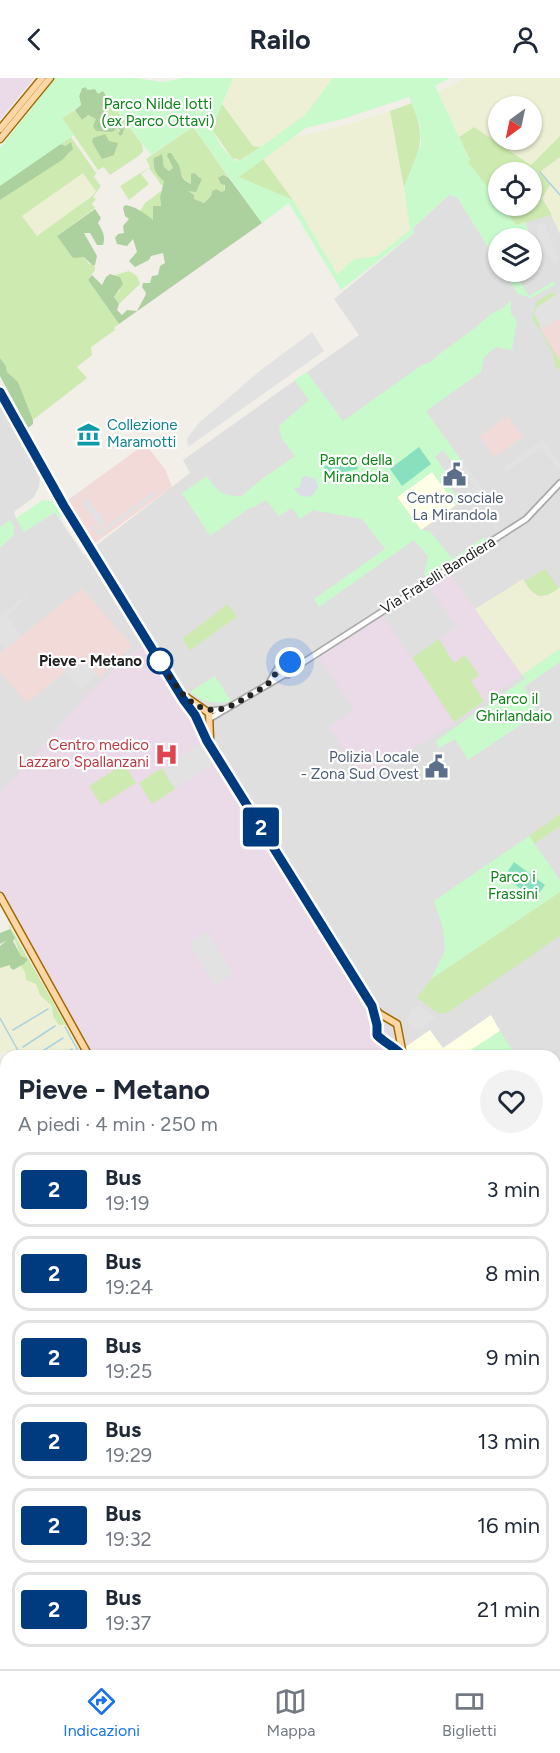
<!DOCTYPE html>
<html lang="it">
<head>
<meta charset="utf-8">
<style>
	body { margin:0; font-family:Figtree,sans-serif; background:#f2f2f3; color:#1f2937; height:100vh; display:flex; flex-direction:column; font-size:22px; white-space:nowrap }
	* { box-sizing:border-box; margin:0 }
	p { font-size:20px; color:#747a83 }
	.icon { flex:none; width:33px; height:33px; fill:none; stroke:currentColor; stroke-width:2; stroke-linecap:round; stroke-linejoin:round }
	.map { position:relative; flex:1; overflow:hidden }
	.sheet { position:absolute; left:0px; top:972px; width:561px; height:620px; display:flex; flex-direction:column; background:#fff; border-radius:18px 18px 0 0; box-shadow:0 2px 4px #0004 }
	.sheet>* { flex:none }
	.badge { padding:0 12px; border-radius:4px; font-size:21px; line-height:39px }
	.needle { width:39px; rotate:213deg }
	.tools { position:absolute; left:488px; top:18px; display:grid; gap:12px }
	.tools a { display:grid; place-items:center; width:54px; height:54px; border-radius:50%; background:#fff; box-shadow:0 2px 4px #0004; font-size:30px }
	.you { position:absolute; width:30px; height:30px; margin:-15px; border:4px solid #fff; border-radius:50%; background:#1a73e8; box-shadow:0 0 0 9px #1a73e833 }
	.map>.badge { position:absolute; translate:-50% -50%; box-shadow:0 0 0 3px #fff }
	.round { display:grid; place-items:center; flex:none; width:63px; height:63px; border-radius:32px; background:#f2f2f3 }
	.headline { display:flex; align-items:center; justify-content:space-between; height:102px; padding:0 18px }
	h1 { font-size:28px; font-weight:700; line-height:45px }
	ul { padding:0; list-style:none }
	li { display:flex; align-items:center; gap:18px; height:75px; margin:0 12px 9px; padding:0 6px; border:3px solid #e0e1e3; border-radius:18px }
	li div { flex:1 }
	li b { display:block; font-size:22px }
	li em { font-style:normal }
	li .badge { min-width:66px; font-weight:700; text-align:center }
	header { display:flex; justify-content:space-between; align-items:center; height:78px; padding:0 18px; background:#fff; font-size:27px; font-weight:700 }
	.menu { display:flex; justify-content:space-around; align-items:center; height:84px; border-top:2px solid #e0e1e3; background:#fff; font-size:16px; color:#747a83 }
	.menu a { display:grid; justify-items:center; gap:3px }
	.menu .current { color:#1a73e8 }
	.map>svg:first-child { display:block }
	.residential { fill:#e0dfdf }
	.commercial { fill:#f2dad9 }
	.industrial { fill:#ebdbe8 }
	.education { fill:#ffffe5 }
	.construction { fill:#c7c7b4 }
	.farmland { fill:#eef0d5; fill-rule:evenodd }
	.grass { fill:#cdebb0; fill-rule:evenodd }
	.forest { fill:#add19e }
	.park { fill:#c8facc; fill-rule:evenodd }
	.pitch { fill:#88e0be }
	.parking { fill:#e2e2e2 }
	.plaza { fill:#dddde8 }
	.lines { fill:none; stroke-linecap:round; stroke-linejoin:round }
	.stream { stroke:#aad3df; stroke-width:1.5 }
	.minor-casing { stroke:#a9a9a9; stroke-width:8 }
	.major-casing { stroke:#a06b00; stroke-width:9 }
	.minor { stroke:#fff; stroke-width:4.5 }
	.major { stroke:#fcd6a4; stroke-width:6 }
	.rail-casing { stroke:#707070; stroke-width:4 }
	.rail { stroke:#fff; stroke-width:1.5; stroke-dasharray:4.5; stroke-linecap:butt }
	.line-casing { stroke:#fff; stroke-width:14 }
	.line { stroke:#003b80; stroke-width:9 }
	.walk { stroke:#222; stroke-width:6; stroke-dasharray:0 10.8 }
	.stop-dot { fill:#fff; stroke:#003b80; stroke-width:3 }
	.labels { text-anchor:middle; dominant-baseline:central; stroke-width:4.5; stroke-linejoin:round; paint-order:stroke }
	.park-label { font-size:15px; fill:#0c8416; stroke:#fff }
	.culture-label { font-size:15px; fill:#0d838f; stroke:#fff; text-anchor:start }
	.service-label { font-size:15px; fill:#4e5e75; stroke:#fff }
	.street-label { font-size:15px; fill:#222; stroke:#fff }
	.stop-label { font-size:15px; font-weight:bold; fill:#222; stroke:#fff; text-anchor:end }
	.health-label { font-size:15px; fill:#be3a42; stroke:#fff; text-anchor:end }
</style>
</head>
<body>
<header><svg class="icon" aria-label="back" viewBox="0 0 24 24"><path d="M15 5l-7 7 7 7"/></svg>Railo<svg class="icon" aria-label="person" viewBox="0 0 24 24"><circle cx="12" cy="8" r="4"/><path d="M4 21q1-7 8-7t8 7"/></svg></header>
<div class="map">
<svg width="560" height="1591" viewBox="0 0 560 1591">
	<rect width="100%" height="100%" fill="#f2efe9"/>
	<path class="residential" d="M449,117l8,2 38,61 3,-1v15h33v-34l-6,-16 27,-7 8,19v1260l-5,3v-441h-457l-98,-154v-501l40,77 -1,9 -5,10 -20,15 2,6 9,13 30,-19 29,43 106,-82 -7,-13 176,-125 -25,-36 80,-66v-6z"/>
	<g class="commercial">
		<path d="M560,240v43l-21,-35v-1l4,4z"/>
		<path d="M508,338l15,21 -29,20 -14,-21z"/>
		<path d="M145,366l20,25 7,18 -77,56 -27,-43z"/>
		<path d="M82,510l50,58 -32,32 -18,-21 -55,46 -27,-31v-19z"/>
	</g>
	<g class="industrial">
		<path d="M0,0h34l-34,42z"/>
		<path d="M449,495l73,102 -38,26 -13,-20 7,-6 -13,-19 -11,7 -15,-24 18,-12 -28,-42z"/>
		<path d="M383,538l71,106 -90,59 -35,-54 25,-17 -36,-54 18,-13 2,3z"/>
		<path d="M147,562l164,268 92,148h-311l-92,-165v-97l90,-102z"/>
	</g>
	<g class="education">
		<path d="M432,394l24,33 -35,25 -24,-33z"/>
		<path d="M491,937l9,16 -38,25h-53l-5,-8 26,-18 13,18z"/>
	</g>
	<path class="construction" d="M168,1586h102l-9,5h-89z"/>
	<g class="farmland">
		<path d="M233,0h100l-28,37 -44,32 -8,-1 -31,-42z"/>
		<path d="M466,0h94v58l-29,29 -57,-38 -15,10 -21,-45zM498,28h33v34h-33z"/>
		<path d="M390,33l21,119 -34,26 -22,4 -18,14 -44,-74 -30,-41 29,-21 50,-12z"/>
		<path d="M560,79v76l-18,-35 -2,-26z"/>
		<path d="M83,94l13,18 -5,7 -54,39 -15,-20z"/>
		<path d="M523,501l6,10 9,7 10,-1 12,-8v62l-38,26 -47,-66z"/>
		<path d="M11,886l1,6 9,-4 4,6 1,8 10,4 11,18 5,4 10,20 4,-1 17,31h-67l-2,-4h-14v-84z"/>
		<path d="M6,989v46l-6,3v-45z"/>
		<path d="M6,1111v221l-6,-9v-208z"/>
		<path d="M560,1416v64l-5,-2v-59z"/>
		<path d="M6,1515v53l-6,4v-54z"/>
		<path d="M270,1586h178v2l-1,3h-186z"/>
		<path d="M450,1586h50l1,5h-52z"/>
	</g>
	<g class="grass">
		<path d="M107,19l35,47 1,7 -3,4 -30,20 -6,-8 -6,3 -36,-52 13,-8 7,10 5,-5c10,4 27,8 33,17v4l3,-2 1,-5 -15,-5 -7,-16z"/>
		<path d="M412,25c16,40 6,48 -8,85l-14,-77z"/>
		<path d="M222,26l31,42 8,1 -20,13 -9,-2 -19,-27 1,-13z"/>
		<path d="M474,49l57,38 29,-29v21l-20,15 10,13 -8,13 10,17 -36,10 -15,-19h30v-34h-33v29l-31,-39 3,-2 -11,-23z"/>
		<path d="M191,50h3l35,50 -6,-3 2,15 -3,2 -6,-3 -4,2 -1,5 -7,7 -10,-4v-4l-7,-4 5,-1 6,-4 2,-10 -9,-2v10c-11,-6 -11,-17 -17,-27l-6,2 5,9 -4,3 -5,-4v-4l-6,-8 -5,8 12,18 -3,5 -13,-18 -8,6 8,10 -20,16 -9,-14 30,-19 -4,-8z"/>
		<path d="M71,59l25,36 -2,4 7,9 -8,11 3,2 -4,5 3,4 -38,28 18,21h9l5,7 6,1v5l-7,10 31,44 -5,4 1,2 -24,17 1,8 -15,12 10,11 -54,42 -13,-32 -13,-16 -1,-6 -6,-8v-158l71,-48 -5,-6 -6,-2zM83,95l13,18 -5,6 -54,39 -15,-20z"/>
		<path d="M263,81l30,41 -55,-23z"/>
		<path d="M161,113l-1,6 1,10 -7,-1 -1,15 -13,-10 5,-8z"/>
		<path d="M129,193l8,5 3,8 -21,20 -5,-7 6,-7v-13l-5,-2z"/>
		<path d="M552,214l4,3 -18,11 -2,3 5,14 -2,5 21,33v9l-5,-4 -2,-13 -21,-35 4,-16z"/>
		<path d="M545,491l14,19c-15,12 -26,10 -34,-7z"/>
		<path d="M228,526l9,13 -47,33 -8,-11z"/>
		<path d="M439,561l15,24 11,-8 14,20 -8,6 13,20 -30,21 -42,-64z"/>
		<path d="M124,686l12,19 -35,22 -12,-19z"/>
		<path d="M162,690l13,21 -23,15 -13,-21z"/>
		<path d="M560,736v12l-25,18 -6,-8z"/>
		<path d="M560,814v44l-113,77h-9l-21,-15 14,-19z"/>
		<path d="M9,847l57,100h-7l-6,-9 -1,-10 -12,-11 -4,-11 -10,-4 -1,-8 -4,-6 5,-4 -1,-4 -4,-1c-2,-6 -10,-28 -13,-31z"/>
	</g>
	<g class="forest">
		<path d="M85,9l18,4 4,6 -5,11c4,5 4,10 7,16l4,-2 9,-1 2,8 -1,5 -3,2 -2,-3 2,-2 -2,-3 -6,4 -16,-1 -3,-5 3,-7 -8,-4 -6,5 -7,-10 6,-5 -2,-9 3,-8z"/>
		<path d="M105,56l4,7 9,2 -4,12 -12,4 -10,-17 1,-4z"/>
		<path d="M71,64l2,7 -11,11 -62,40v-20l60,-36 6,2z"/>
		<path d="M168,75h3c2,3 4,6 6,9 7,10 0,15 14,22v-10l3,-1 8,6 -6,13 -8,-1 6,4v4l10,4 7,-7 1,-5 4,-2 6,3 3,-2v-5l-4,-1 -3,-6 5,-3 6,3 33,45 -143,101 -31,-44 4,-5 10,10 4,-8 4,-3 10,3 3,7 -9,13 5,7 -2,6 5,5 5,-5 10,1c1,-2 9,-16 9,-18 -1,-2 -3,-4 -4,-6l1,-4h7l2,-7 6,-1 2,-9 5,-3 -2,-10 -12,3 -2,4 -14,7 -6,-6 8,-9 -4,-13 -6,7 -10,-2 -2,-6 3,-4 6,-1 -1,-7 6,-7 -4,-3 -2,-8 2,-3c10,1 21,9 28,15v-14h8l-1,-9 4,-16c-7,-5 -12,-13 -10,-23l8,-4 2,13 5,4 4,-3 -6,-12z"/>
		<path d="M95,131l6,9 -3,5c4,7 8,13 5,22h-6l-7,-12h-6l13,23 -2,9h-3l-8,-8 -11,1 -16,-22z"/>
		<path d="M0,280l6,8 1,6 11,10 15,38v4l-5,4 -28,-52z"/>
		<path d="M10,851l5,9 -2,3 8,15 7,3 -4,5 -11,6 -3,-3v-2l-10,3v-22l6,-5 -6,3v-11z"/>
	</g>
	<g class="park">
		<path d="M55,0h81l27,4 20,-4h50l-20,48c1,12 13,29 24,35l7,-2 61,-44 28,-37h117l-15,8 35,75 -2,1 30,39v5h3l15,19 9,-3 5,16h-32v25l-41,-66 -8,-2 -35,32v6l-73,57 -52,-87 -27,20 -68,-95h-3l-40,27 -48,-64 -5,3 -3,-5 -7,1 -3,-3 -3,1 -3,8 2,9 -19,13 12,17 -74,51v-38zM409,19l11,28 1,19 -17,44 6,42 -33,26 -22,3 -18,15 -44,-74 -54,-23 67,-49 37,-9z"/>
		<path d="M503,194h11l15,24 25,-15 2,3 -25,14 -13,-4z"/>
		<path d="M511,222v14l6,6 -5,30 -16,-3 -12,10 -3,15 -55,39 37,52 -6,5 -14,-18 -8,7 13,18 -4,3 16,23 -4,4 -24,-33 -35,25 24,33 9,1 22,28 32,-22 3,4 -59,38 -4,-5 4,-18 -14,-16 -95,67 -5,-8 71,-50 -23,-30 -49,-9 -13,9 -8,-11 -13,8 -13,-16 -14,8 -1,-1 -41,29 -28,-43 25,-17c5,7 10,16 18,18 6,2 10,1 15,3l22,-18 33,-23 -13,-17 -3,-13 30,-26 -15,-20 13,-8 36,49 79,-56 11,-4v-2l43,-32 15,-13 12,-6z"/>
		<path d="M43,422l9,1 11,13 -3,5 -5,-7 -31,20 -8,-14z"/>
		<path d="M10,442l4,7 -1,9 -13,12v-21z"/>
		<path d="M560,571v13l-36,25 12,21 -2,8 -66,44 -13,-21 -16,9 -3,-7 94,-66 -6,3 -2,-3z"/>
		<path d="M215,598l16,25c-15,4 -29,1 -41,-9z"/>
		<path d="M529,758l31,44v12l-129,87 14,-28 -2,-23 -9,-27z"/>
		<path d="M500,953l16,25h-52l-1,-1z"/>
	</g>
	<g class="pitch">
		<path d="M419,369l12,17 -29,22 -12,-17z"/>
		<path d="M355,383l3,8 -31,7 -3,-10z"/>
		<path d="M514,784l31,23 -10,14 -31,-22z"/>
		<path d="M555,1240l5,8v40l-3,2 3,5v14l-5,3z"/>
	</g>
	<g class="parking">
		<path d="M544,145l15,37 -5,3 -15,-25 -3,-13z"/>
		<path d="M560,215v25l-18,11 -8,-16 4,-7z"/>
		<path d="M312,254l12,19 -136,96 -1,-9 13,-16 61,-52z"/>
		<path d="M543,362l17,24v4l-2,1 -16,-22 -35,24 -3,-4z"/>
		<path d="M464,386l20,28 -13,9 -5,-8 9,-7 -14,-19z"/>
		<path d="M155,413l2,3 -58,42 -8,-9 4,-2 5,6z"/>
		<path d="M88,420l18,25 -6,4 -18,-24z"/>
		<path d="M26,517l1,2 -21,19 16,20 -16,13 -6,-7v-25z"/>
		<path d="M82,578l15,18 -15,15 -18,-18z"/>
		<path d="M201,666l9,14 4,-3 4,6 -43,28 -11,-18 12,-9 -1,-2z"/>
		<path d="M208,853l25,43 -18,12 -26,-43z"/>
		<path d="M421,928l14,12 -16,12 -13,-9 7,-14z"/>
	</g>
	<path class="plaza" d="M306,398l9,3 3,7 -4,8 -7,3 -8,-2 -5,-7h5l3,-8 -1,-2z"/>
	<g class="lines">
		<g class="stream">
			<path d="M540,94l20,23"/>
			<path d="M0,940l21,38"/>
			<path d="M65,949l16,29"/>
			<path d="M13,952l35,-21"/>
			<path d="M23,969l32,-21"/>
			<path d="M35,978l28,-18"/>
			<path d="M61,978l11,-7"/>
			<path d="M0,1126l6,-4"/>
			<path d="M0,1160l6,-5"/>
			<path d="M0,1189l6,-4"/>
			<path d="M0,1242l6,-4"/>
			<path d="M0,1255l6,-5"/>
			<path d="M0,1281l6,8"/>
			<path d="M0,1425l6,-4"/>
			<path d="M0,1582l6,9"/>
			<path d="M354,1586l4,5"/>
			<path d="M263,1591l9,-5"/>
		</g>
		<defs>
			<g id="minor">
				<path d="M293,591l233,-150 34,-36"/>
				<path d="M269,605l12,-21 8,-1 4,5 -1,5 -4,4 -6,-1 -4,-5"/>
				<path d="M208,633l18,-2"/>
				<path d="M209,641l75,-44"/>
			</g>
			<g id="major">
				<path d="M0,51l42,-51"/>
				<path d="M0,61l50,-61"/>
				<path d="M0,314l64,113 119,194 12,16 12,26 146,235 19,30 8,8 17,10 6,31"/>
				<path d="M186,619l23,16 1,26"/>
				<path d="M0,818l89,160"/>
				<path d="M372,928l5,19v10l24,18"/>
				<path d="M555,1234l5,8"/>
				<path d="M555,1490l5,-2"/>
				<path d="M555,1509l5,3"/>
				<path d="M555,1526l5,-6"/>
				<path d="M528,1586v5"/>
				<path d="M506,1591v-5"/>
			</g>
		</defs>
		<use href="#minor" class="minor-casing"/>
		<use href="#major" class="major-casing"/>
		<use href="#minor" class="minor"/>
		<use href="#major" class="major"/>
		<defs>
			<g id="rail">
				<path d="M0,1344l6,9"/>
				<path d="M157,1586l4,5"/>
			</g>
		</defs>
		<use href="#rail" class="rail-casing"/>
		<use href="#rail" class="rail"/>
	</g>
	<g class="lines">
		<defs>
			<path id="line" d="M0,314l64,114 119,193 12,16 12,26 165,265 5,19v10c6,7 17,11 26,21"/>
		</defs>
		<use href="#line" class="line-casing"/>
		<use href="#line" class="line"/>
		<path class="walk" d="M160,583l-1,-1c21,33 40,67 83,40 9,-5 20,-11 28,-18 6,-7 7,-14 11,-20h9"/>
	</g>
	<defs>
		<symbol id="museum-bare" viewBox="-9 -9 18 18"><path d="M0-6L6-3V-2H-6V-3ZM-5-1h2V3h-2ZM-1-1h2V3h-2ZM3-1h2V3H3ZM-6 4H6V6H-6Z" fill="#0f9aa8" stroke="#fff" stroke-width="2.5" paint-order="stroke"/></symbol>
		<symbol id="civic-bare" viewBox="-9 -9 18 18"><path d="M-.6-6.5H3V-4.5H.6V-3L4-1V1h2V6H-6V1h2V-1L-.6-3ZM-1.2 2.5V6h2.4V2.5Z" fill="#5c6f8a" stroke="#fff" stroke-width="2.5" paint-order="stroke"/></symbol>
		<symbol id="hospital-bare" viewBox="-9 -9 18 18"><path d="M-5-5h3v3.5h4V-5h3V5h-3V1.5h-4V5h-3Z" fill="#e0444e" stroke="#fff" stroke-width="2.5" paint-order="stroke"/></symbol>
	</defs>
	<g fill-rule="evenodd">
		<use href="#museum-bare" x="72" y="340" width="33" height="33"/>
		<use href="#civic-bare" x="438" y="380" width="33" height="33"/>
		<use href="#hospital-bare" x="150" y="660" width="33" height="33"/>
		<use href="#civic-bare" x="420" y="672" width="33" height="33"/>
	</g>
	<circle class="stop-dot" cx="160" cy="583" r="12"/>
	<g class="labels">
		<g class="park-label">
			<text x="158" y="26">Parco Nilde Iotti<tspan x="158" dy="17">(ex Parco Ottavi)</tspan></text>
			<text x="356" y="382">Parco della<tspan x="356" dy="17">Mirandola</tspan></text>
			<text x="514" y="621">Parco il<tspan x="514" dy="17">Ghirlandaio</tspan></text>
			<text x="513" y="799">Parco i<tspan x="513" dy="17">Frassini</tspan></text>
		</g>
		<g class="culture-label">
			<text x="107" y="347">Collezione<tspan x="107" dy="17">Maramotti</tspan></text>
		</g>
		<g class="service-label">
			<text x="455" y="420">Centro sociale<tspan x="455" dy="17">La Mirandola</tspan></text>
			<text x="419" y="679" text-anchor="end">Polizia Locale<tspan x="419" dy="17">- Zona Sud Ovest</tspan></text>
		</g>
		<g class="street-label">
			<text transform="translate(438 497) rotate(-32)">Via Fratelli Bandiera</text>
		</g>
		<g class="stop-label">
			<text x="142" y="583">Pieve - Metano</text>
		</g>
		<g class="health-label">
			<text x="149" y="667">Centro medico<tspan x="149" dy="17">Lazzaro Spallanzani</tspan></text>
		</g>
	</g>
</svg>
<div class="tools">
<a><svg class="needle" viewBox="-14 -14 28 28"><path d="M0-13l5 13h-10z" fill="#e53935"/><path d="M0 13l5-13h-10z" fill="#747a83"/></svg></a>
<a><svg class="icon" aria-label="locate" viewBox="0 0 24 24"><circle cx="12" cy="12" r="6"/><path d="M12 2v4M12 18v4M2 12h4M18 12h4"/></svg></a>
<a><svg class="icon" aria-label="layers" viewBox="0 0 24 24"><path d="M12 4l9 5-9 5-9-5zM3 14l9 5 9-5"/></svg></a>
</div>
<div class="you" style="left:290px;top:584px"></div>
<b class="badge" style="left:261px;top:749px;background:#003b80;color:#fff">2</b>
<section class="sheet">
<div class="headline"><div><h1>Pieve - Metano</h1><p>A piedi · 4 min · 250 m</p></div><a class="round"><svg class="icon" aria-label="heart" viewBox="0 0 24 24"><path d="M12 20l-8-8c-3-5 5-10 8-4 3-6 11-1 8 4z"/></svg></a></div>
<ul>
<li><span class="badge" style="background:#003b80;color:#fff">2</span><div><b>Bus</b><p>19:19</p></div><em>3 min</em></li>
<li><span class="badge" style="background:#003b80;color:#fff">2</span><div><b>Bus</b><p>19:24</p></div><em>8 min</em></li>
<li><span class="badge" style="background:#003b80;color:#fff">2</span><div><b>Bus</b><p>19:25</p></div><em>9 min</em></li>
<li><span class="badge" style="background:#003b80;color:#fff">2</span><div><b>Bus</b><p>19:29</p></div><em>13 min</em></li>
<li><span class="badge" style="background:#003b80;color:#fff">2</span><div><b>Bus</b><p>19:32</p></div><em>16 min</em></li>
<li><span class="badge" style="background:#003b80;color:#fff">2</span><div><b>Bus</b><p>19:37</p></div><em>21 min</em></li>
</ul>
</section>
</div>
<nav class="menu">
<a class="current"><svg class="icon" aria-label="directions" viewBox="0 0 24 24"><path d="M12 3l9 9-9 9-9-9zM9 14v-3h6M13 9l2 2-2 2"/></svg>Indicazioni</a>
<a><svg class="icon" aria-label="map" viewBox="0 0 24 24"><path d="M3 6l6-2 6 2 6-2v14l-6 2-6-2-6 2zM9 4v14M15 6v14"/></svg>Mappa</a>
<a><svg class="icon" aria-label="tickets" viewBox="0 0 24 24"><path d="M3 7h18v10H3zM15 7v10"/></svg>Biglietti</a>
</nav>
</body>
</html>
